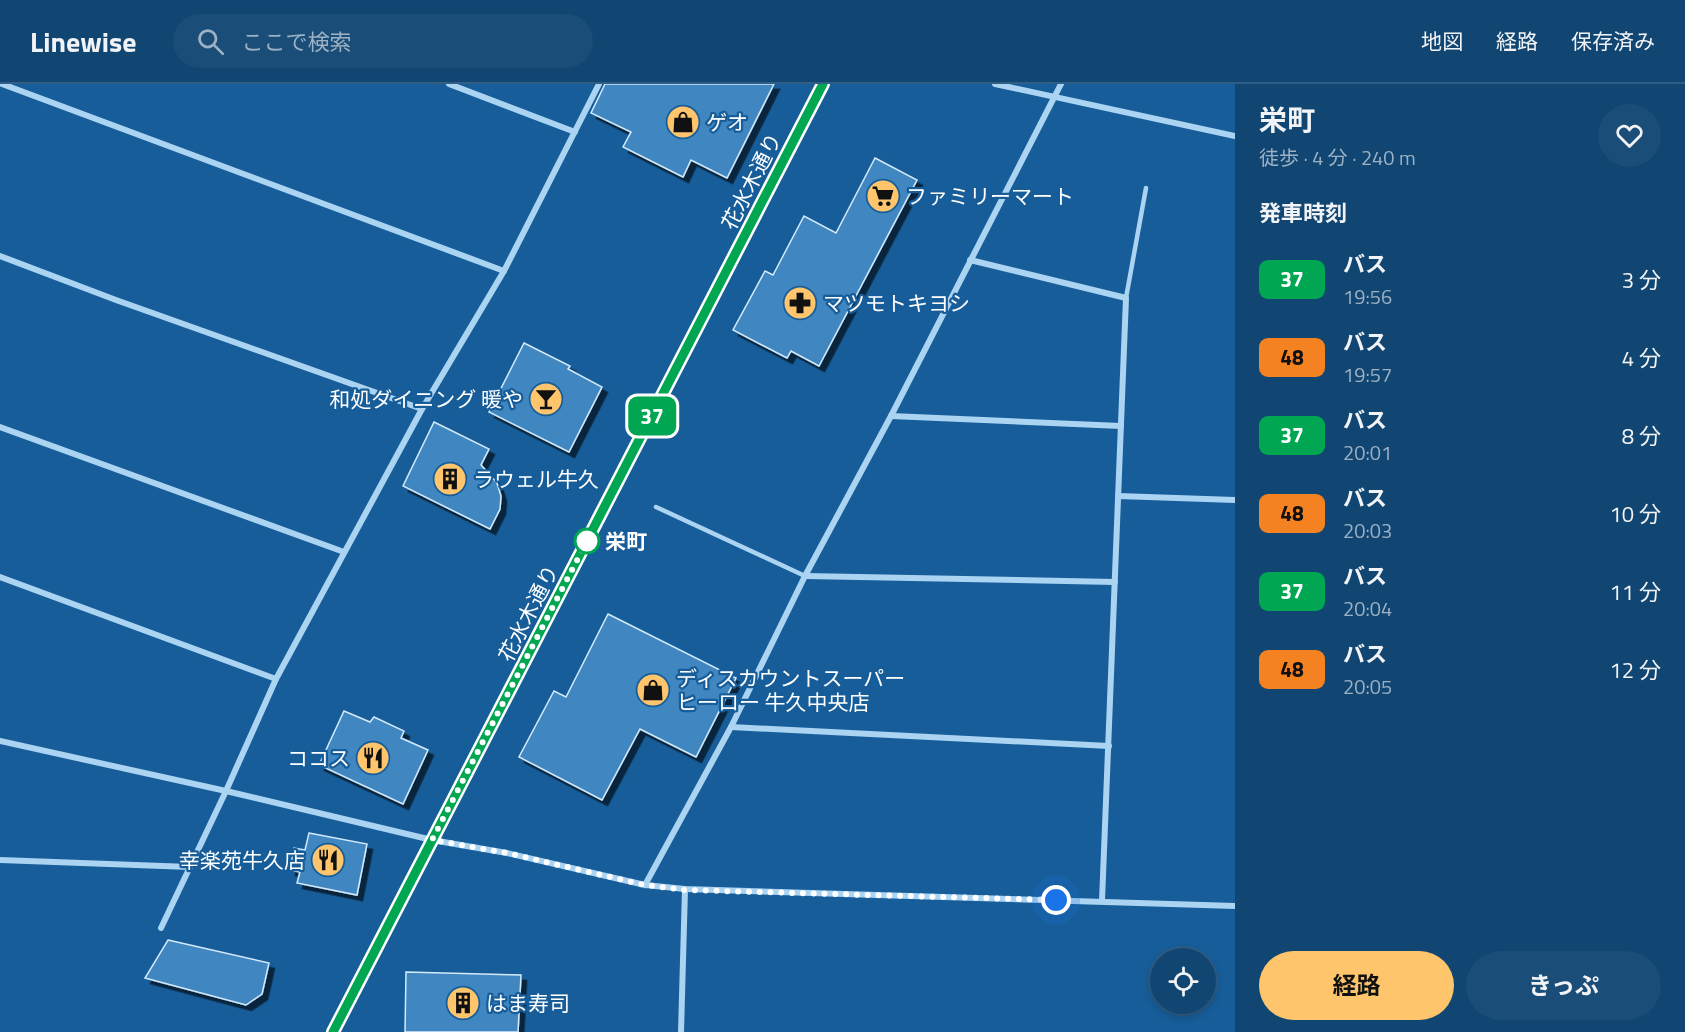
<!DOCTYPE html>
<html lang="ja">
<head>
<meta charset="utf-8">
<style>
	body { margin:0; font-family:"Titillium Web","Noto Sans JP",sans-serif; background:#1a4d78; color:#f1f3f6; height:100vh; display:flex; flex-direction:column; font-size:22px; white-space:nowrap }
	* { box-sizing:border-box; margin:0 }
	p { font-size:20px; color:#9cb1c4 }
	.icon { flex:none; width:33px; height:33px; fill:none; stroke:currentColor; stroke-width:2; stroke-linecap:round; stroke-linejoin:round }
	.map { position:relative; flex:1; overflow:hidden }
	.details { display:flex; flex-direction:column; background:#114673; width:450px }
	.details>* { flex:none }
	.badge { padding:0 12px; border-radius:9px; font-size:21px; line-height:39px }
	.buttons { position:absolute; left:1150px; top:864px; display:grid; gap:12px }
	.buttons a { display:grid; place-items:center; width:66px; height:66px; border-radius:50%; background:#114673; box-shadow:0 3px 9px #0003,0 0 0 2px #305e85; font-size:30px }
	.you { position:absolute; width:30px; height:30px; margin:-15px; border:4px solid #fff; border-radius:50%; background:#1a73e8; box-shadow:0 0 0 9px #1a73e833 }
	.map>.badge { position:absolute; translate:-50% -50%; box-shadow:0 0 0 3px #fff }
	h2 { padding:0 24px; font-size:22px; line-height:54px }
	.round { display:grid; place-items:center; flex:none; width:63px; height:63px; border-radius:32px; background:#1a4d78 }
	.headline { display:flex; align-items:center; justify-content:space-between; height:102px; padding:0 24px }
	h1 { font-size:28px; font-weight:700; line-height:45px }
	.action { display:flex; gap:12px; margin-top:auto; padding:12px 24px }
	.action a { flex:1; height:69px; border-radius:36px; background:#ffc56c; color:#111; font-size:24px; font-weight:700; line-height:69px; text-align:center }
	.action a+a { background:#1a4d78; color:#f1f3f6 }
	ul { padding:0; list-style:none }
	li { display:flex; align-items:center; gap:18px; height:78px; padding:0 24px }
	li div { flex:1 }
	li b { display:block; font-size:22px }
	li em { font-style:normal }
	li .badge { min-width:66px; font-weight:700; text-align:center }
	header { display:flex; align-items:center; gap:36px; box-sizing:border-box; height:84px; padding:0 30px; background:#114673; border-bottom:2px solid #305e85 }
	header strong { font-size:28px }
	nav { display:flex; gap:33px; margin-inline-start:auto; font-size:21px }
	.search { width:420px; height:54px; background:#1a4d78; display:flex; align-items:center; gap:15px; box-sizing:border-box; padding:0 21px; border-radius:33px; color:#9cb1c4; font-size:22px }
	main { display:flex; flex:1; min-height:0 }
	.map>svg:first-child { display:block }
	.building { fill:#4086c0; stroke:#d3eafc; stroke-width:1.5; filter:url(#shadow) }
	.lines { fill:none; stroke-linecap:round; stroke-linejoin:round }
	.service { stroke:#abd3f2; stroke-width:4.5 }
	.minor { stroke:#abd3f2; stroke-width:6 }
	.tertiary { stroke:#abd3f2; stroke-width:10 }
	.line-casing { stroke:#fff; stroke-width:14 }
	.line { stroke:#00a651; stroke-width:9 }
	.walk { stroke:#fff; stroke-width:6; stroke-dasharray:0 10.8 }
	.stop-dot { fill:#fff; stroke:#00a651; stroke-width:3 }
	.labels { text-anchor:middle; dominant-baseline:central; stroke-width:4.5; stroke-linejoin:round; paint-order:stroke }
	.poi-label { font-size:21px; fill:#fff; stroke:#175d99; text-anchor:start }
	.street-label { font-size:21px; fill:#fff; stroke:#175d99 }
	.stop-label { font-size:21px; font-weight:bold; fill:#fff; stroke:#175d99; text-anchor:start }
</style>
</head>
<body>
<header>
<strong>Linewise</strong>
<div class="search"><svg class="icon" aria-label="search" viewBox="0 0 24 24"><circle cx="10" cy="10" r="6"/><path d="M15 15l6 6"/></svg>ここで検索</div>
<nav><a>地図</a><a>経路</a><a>保存済み</a></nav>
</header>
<main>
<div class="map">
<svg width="1235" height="948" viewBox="0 0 1235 948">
	<defs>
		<filter id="shadow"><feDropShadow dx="5.5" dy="5.5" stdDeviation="0" flood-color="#0009"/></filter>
	</defs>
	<rect width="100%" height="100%" fill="#175d99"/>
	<g class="building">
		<path d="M605,0h169l-47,94 -36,-18 -8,17 -60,-30 8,-15 -40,-19z"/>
		<path d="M875,74l42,22 -98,186 -28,-15 -4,7 -54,-28 32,-59 8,4 31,-59 32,17z"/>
		<path d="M524,259l46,23 -2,3 34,18 -33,65 -80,-40z"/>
		<path d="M434,338l55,27 -8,16 16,18 4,13 -1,13 -10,20 -87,-43z"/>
		<path d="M608,530l128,64 -40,79 -56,-28 -38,71 -83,-43 35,-66 12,6z"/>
		<path d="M344,627l26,11 4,-5 30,14 -3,7 27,12 -25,54 -84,-39z"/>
		<path d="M309,749l58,11 -10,51 -60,-12 3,-11 -10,-2 4,-22 11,2z"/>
		<path d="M168,856l101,23 -7,31 -16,11 -101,-27z"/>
		<path d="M406,888l115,3 -3,57h-113z"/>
	</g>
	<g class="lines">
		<g class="service">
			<path d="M1126,214l20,-110"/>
			<path d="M656,423l149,69"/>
		</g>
		<g class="minor">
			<path d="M2,0l502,187"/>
			<path d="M449,0l126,48"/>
			<path d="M995,0l240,52"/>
			<path d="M0,172l116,44 306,109"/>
			<path d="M970,176l156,38 -24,603"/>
			<path d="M891,332l230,10"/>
			<path d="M0,343l344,125"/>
			<path d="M1118,412l117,4"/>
			<path d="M805,492l310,6"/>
			<path d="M0,493l276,102"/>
			<path d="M731,643l378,19"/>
			<path d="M0,657l226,50 206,49 75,13 138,32 40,4 550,17"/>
			<path d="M0,776l190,7"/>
			<path d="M645,801l86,-158 74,-151 86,-160 170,-332"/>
			<path d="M161,844l65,-137 50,-112 146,-270 82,-138 95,-187"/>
			<path d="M681,948l4,-143"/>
		</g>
		<path class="tertiary" d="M333,948l490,-948"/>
	</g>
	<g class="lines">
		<defs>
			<path id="line" d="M333,948l490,-948"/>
		</defs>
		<use href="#line" class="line-casing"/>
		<use href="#line" class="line"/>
		<path class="walk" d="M587,457l-155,299 75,13 138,32 40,5 371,10"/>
	</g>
	<defs>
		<symbol id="shop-disc" viewBox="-11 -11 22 22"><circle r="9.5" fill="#ffc56c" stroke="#175d99"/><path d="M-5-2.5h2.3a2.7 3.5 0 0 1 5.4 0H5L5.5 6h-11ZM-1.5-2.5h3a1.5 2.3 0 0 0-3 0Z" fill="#111"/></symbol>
		<symbol id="supermarket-disc" viewBox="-11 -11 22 22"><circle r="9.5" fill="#ffc56c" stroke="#175d99"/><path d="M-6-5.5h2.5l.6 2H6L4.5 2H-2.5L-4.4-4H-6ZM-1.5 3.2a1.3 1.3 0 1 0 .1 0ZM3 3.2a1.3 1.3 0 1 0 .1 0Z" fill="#111"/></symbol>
		<symbol id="pharmacy-disc" viewBox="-11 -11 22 22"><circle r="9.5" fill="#ffc56c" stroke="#175d99"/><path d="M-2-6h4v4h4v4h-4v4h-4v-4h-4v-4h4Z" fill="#111"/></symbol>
		<symbol id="bar-disc" viewBox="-11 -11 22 22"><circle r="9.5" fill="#ffc56c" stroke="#175d99"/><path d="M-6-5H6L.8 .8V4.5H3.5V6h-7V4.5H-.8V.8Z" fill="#111"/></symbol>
		<symbol id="building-disc" viewBox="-11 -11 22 22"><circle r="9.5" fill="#ffc56c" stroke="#175d99"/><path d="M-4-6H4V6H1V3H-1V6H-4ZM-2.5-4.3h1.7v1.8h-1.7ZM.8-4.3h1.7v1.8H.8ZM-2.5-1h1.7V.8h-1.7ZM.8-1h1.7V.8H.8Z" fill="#111"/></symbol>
		<symbol id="restaurant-disc" viewBox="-11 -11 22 22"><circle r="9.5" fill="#ffc56c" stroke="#175d99"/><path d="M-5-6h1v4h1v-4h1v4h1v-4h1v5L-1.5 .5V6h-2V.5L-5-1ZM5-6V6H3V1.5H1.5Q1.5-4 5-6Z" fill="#111"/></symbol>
	</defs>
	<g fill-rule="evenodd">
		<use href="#shop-disc" x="664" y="19" width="38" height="38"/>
		<use href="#supermarket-disc" x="864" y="93" width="38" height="38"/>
		<use href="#pharmacy-disc" x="781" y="200" width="38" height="38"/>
		<use href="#bar-disc" x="527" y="296" width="38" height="38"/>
		<use href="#building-disc" x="431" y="376" width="38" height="38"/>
		<use href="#shop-disc" x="634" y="587" width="38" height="38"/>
		<use href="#restaurant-disc" x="354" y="655" width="38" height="38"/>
		<use href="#restaurant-disc" x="309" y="757" width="38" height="38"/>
		<use href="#building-disc" x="444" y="900" width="38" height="38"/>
	</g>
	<circle class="stop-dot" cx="587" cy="457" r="12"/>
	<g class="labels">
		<g class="poi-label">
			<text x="706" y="38">ゲオ</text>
			<text x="906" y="112">ファミリーマート</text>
			<text x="823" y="219">マツモトキヨシ</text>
			<text x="523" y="315" text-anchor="end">和処ダイニング 暖や</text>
			<text x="473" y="395">ラウェル牛久</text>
			<text x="676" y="594">ディスカウントスーパー<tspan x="676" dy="24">ヒーロー 牛久中央店</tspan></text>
			<text x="350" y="674" text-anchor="end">ココス</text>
			<text x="305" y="776" text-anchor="end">幸楽苑牛久店</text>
			<text x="486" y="919">はま寿司</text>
		</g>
		<g class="street-label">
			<text transform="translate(751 97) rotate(-63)">花水木通り</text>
			<text transform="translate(528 529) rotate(-63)">花水木通り</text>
		</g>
		<g class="stop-label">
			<text x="605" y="457">栄町</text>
		</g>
	</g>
</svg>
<div class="buttons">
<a><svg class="icon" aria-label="locate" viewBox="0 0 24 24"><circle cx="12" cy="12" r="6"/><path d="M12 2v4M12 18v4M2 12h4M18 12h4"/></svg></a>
</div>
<div class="you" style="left:1056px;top:816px"></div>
<b class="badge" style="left:652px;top:332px;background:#00a651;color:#fff">37</b>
</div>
<section class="details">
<div class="headline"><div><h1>栄町</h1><p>徒歩 · 4 分 · 240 m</p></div><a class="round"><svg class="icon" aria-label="heart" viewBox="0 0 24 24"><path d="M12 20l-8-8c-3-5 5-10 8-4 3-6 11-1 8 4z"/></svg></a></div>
<h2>発車時刻</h2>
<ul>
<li><span class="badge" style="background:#00a651;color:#fff">37</span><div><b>バス</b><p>19:56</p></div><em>3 分</em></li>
<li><span class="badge" style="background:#f58220;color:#111">48</span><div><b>バス</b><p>19:57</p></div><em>4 分</em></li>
<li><span class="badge" style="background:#00a651;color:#fff">37</span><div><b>バス</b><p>20:01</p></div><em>8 分</em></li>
<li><span class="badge" style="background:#f58220;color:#111">48</span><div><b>バス</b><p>20:03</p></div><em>10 分</em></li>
<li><span class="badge" style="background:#00a651;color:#fff">37</span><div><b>バス</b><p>20:04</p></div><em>11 分</em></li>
<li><span class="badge" style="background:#f58220;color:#111">48</span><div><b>バス</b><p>20:05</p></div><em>12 分</em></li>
</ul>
<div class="action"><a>経路</a><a>きっぷ</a></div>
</section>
</main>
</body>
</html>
